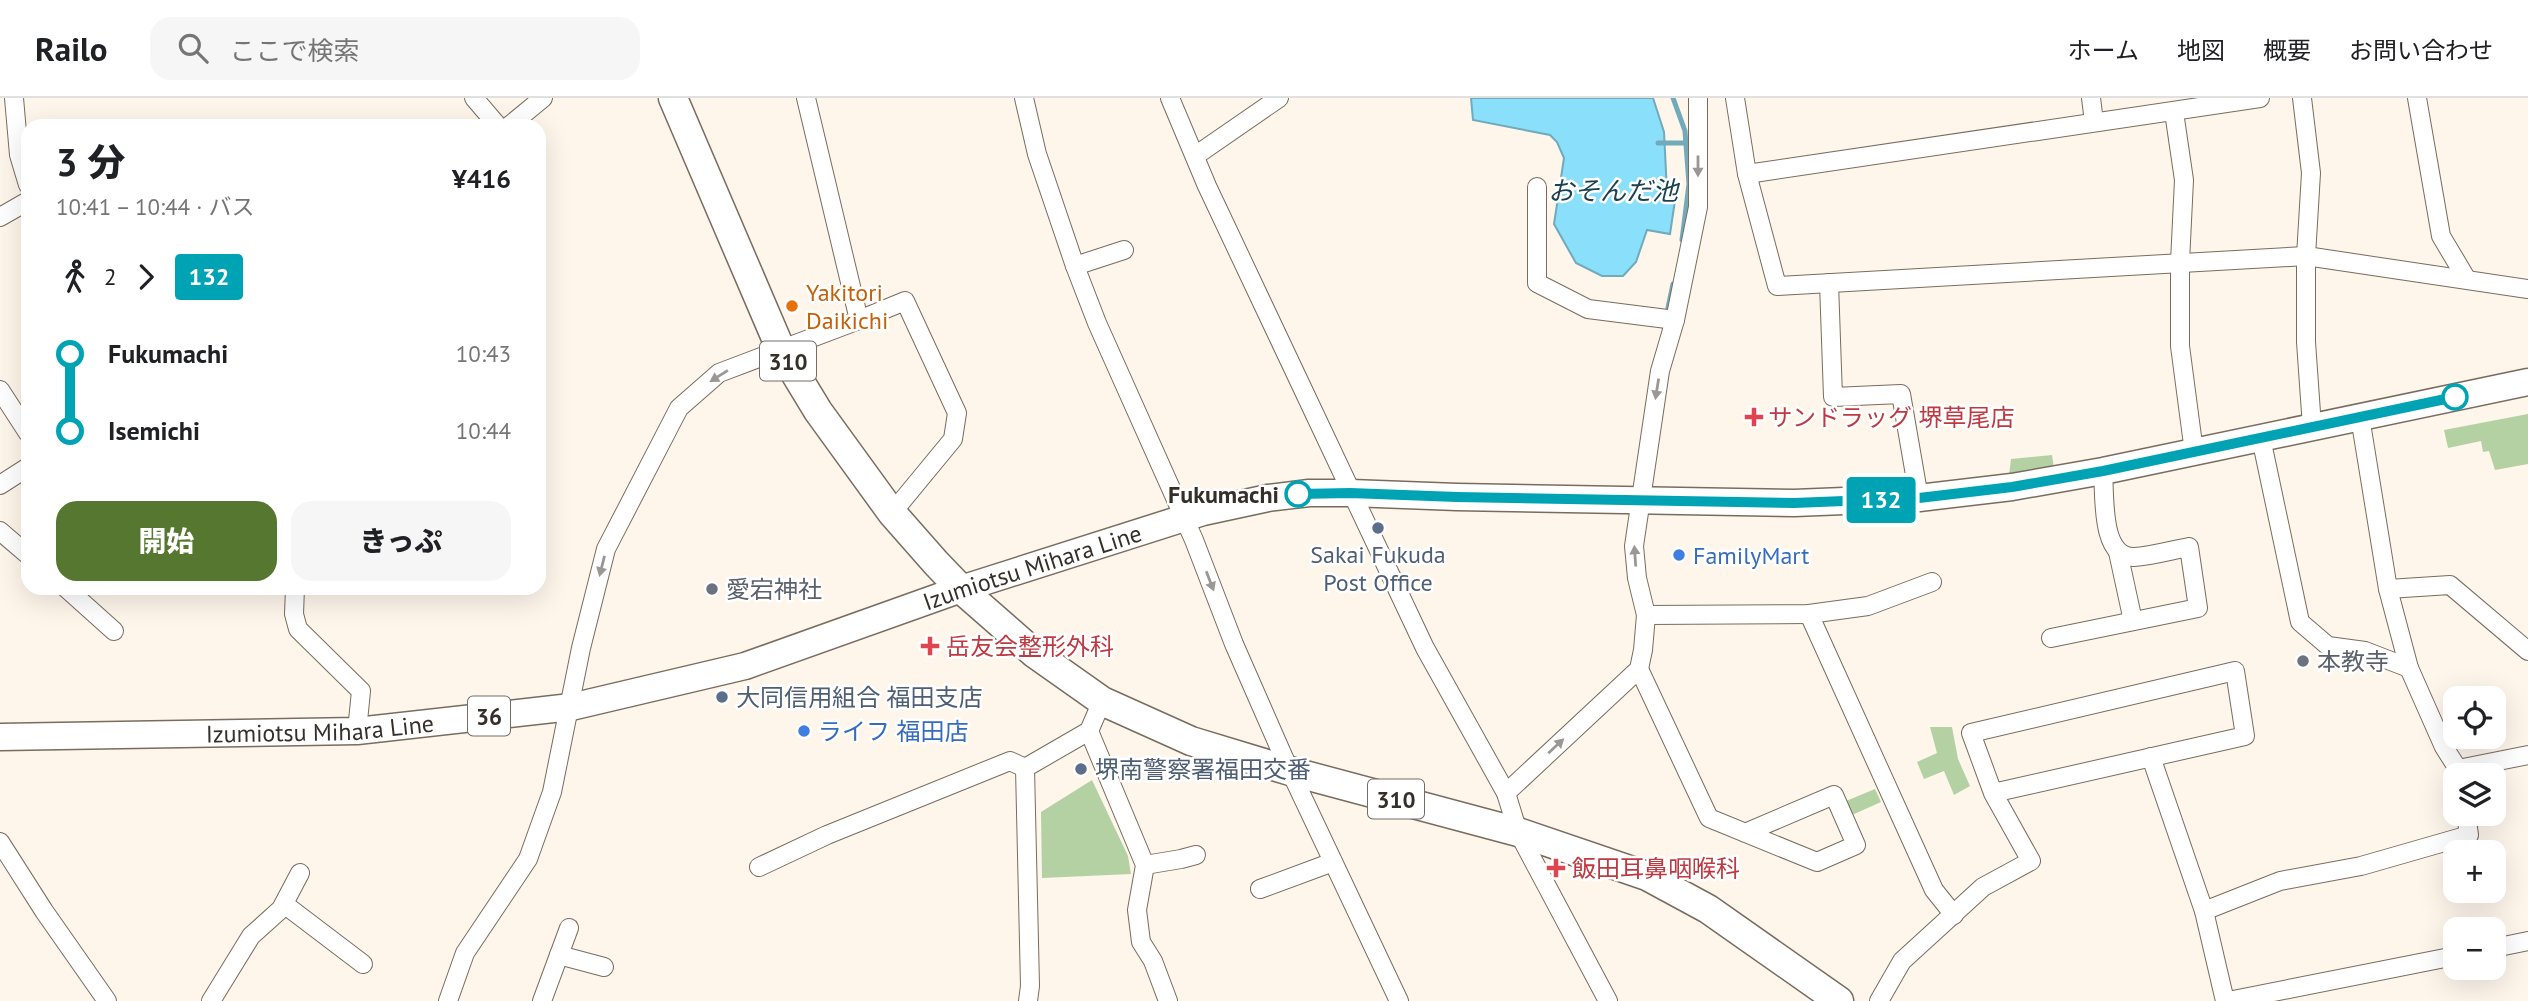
<!DOCTYPE html>
<html lang="ja">
<head>
<meta charset="utf-8">
<style>
	body { margin:0; font-family:"PT Sans","Noto Sans JP",sans-serif; background:#f6f6f6; color:#202124; height:100vh; display:flex; flex-direction:column; font-size:26px; white-space:nowrap }
	* { box-sizing:border-box; margin:0 }
	p { font-size:23px; color:#757577 }
	.icon { flex:none; width:38px; height:38px; fill:none; stroke:currentColor; stroke-width:2; stroke-linecap:round; stroke-linejoin:round }
	.map { position:relative; flex:1; overflow:hidden }
	.side { position:absolute; left:21px; top:21px; width:525px; height:476px; display:flex; flex-direction:column; background:#fff; border-radius:21px; box-shadow:0 7px 28px #0002 }
	.side>* { flex:none }
	.badge { padding:0 14px; border-radius:5px; font-size:24px; line-height:46px }
	.controls { position:absolute; left:2443px; top:588px; display:grid; gap:14px }
	.controls a { display:grid; place-items:center; width:63px; height:63px; border-radius:14px; background:#fff; box-shadow:0 7px 28px #0002; font-size:35px }
	.map>.badge { position:absolute; translate:-50% -50%; box-shadow:0 0 0 4px #fff }
	.legs { display:flex; align-items:center; gap:10px; height:77px; padding:0 35px; font-size:23px }
	.legs p { margin-inline-start:auto }
	.summary { display:flex; align-items:center; justify-content:space-between; height:119px; padding:0 35px }
	h1 { font-size:38px; font-weight:800; line-height:52px }
	.cta { display:flex; gap:14px; margin-top:auto; padding:14px 35px }
	.cta a { flex:1; height:80px; border-radius:21px; background:#55772f; color:#fff; font-size:28px; font-weight:800; line-height:80px; text-align:center }
	.cta a+a { background:#f6f6f6; color:#202124 }
	ul { padding:0 35px; list-style:none }
	li { display:flex; align-items:center; gap:24px; height:77px; font-size:26px }
	li i { display:grid; place-items:center; width:10px; height:100%; margin:0 9px; background:currentColor }
	li i::after { content:''; width:18px; height:18px; margin:-9px; border:5px solid; border-radius:50%; background:#fff }
	li p { margin-inline-start:auto }
	li:first-child i { background:linear-gradient(#0000 50%,currentColor 0) }
	li:last-child i { background:linear-gradient(currentColor 50%,#0000 0) }
	header { display:flex; align-items:center; gap:42px; box-sizing:border-box; height:98px; padding:0 35px; background:#fff; border-bottom:2px solid #e0e0e0 }
	header strong { font-size:33px }
	nav { display:flex; gap:38px; margin-inline-start:auto; font-size:24px }
	.search { width:490px; height:63px; background:#f6f6f6; display:flex; align-items:center; gap:18px; box-sizing:border-box; padding:0 24px; border-radius:21px; color:#757577; font-size:26px }
	.map>svg:first-child { display:block }
	.green { fill:#b4d1a3 }
	.water { fill:#8adffa; stroke:#70aabb; stroke-width:2 }
	.lines { fill:none; stroke-linecap:round; stroke-linejoin:round }
	.stream { stroke:#70aabb; stroke-width:5 }
	.minor-casing { stroke:#796c5e; stroke-width:20 }
	.primary-casing { stroke:#796c5e; stroke-width:29 }
	.trunk-casing { stroke:#796c5e; stroke-width:31 }
	.minor { stroke:#fff; stroke-width:18 }
	.primary { stroke:#fff; stroke-width:26 }
	.trunk { stroke:#fff; stroke-width:28 }
	.oneway { fill:#9a9794 }
	.line-1-casing { stroke:#fff; stroke-width:16 }
	.line-1 { stroke:#00a3b4; stroke-width:10 }
	.food-dot { fill:#e8710a; stroke:#fff; stroke-width:2.5 }
	.stop-1-dot { fill:#fff; stroke:#00a3b4; stroke-width:3.5 }
	.health-dot { fill:#e0444e; stroke:#fff; stroke-width:2.5 }
	.service-dot { fill:#5c6f8a; stroke:#fff; stroke-width:2.5 }
	.shop-dot { fill:#3f7fe0; stroke:#fff; stroke-width:2.5 }
	.worship-dot { fill:#6b7280; stroke:#fff; stroke-width:2.5 }
	.labels { text-anchor:middle; dominant-baseline:central; stroke-width:5; stroke-linejoin:round; paint-order:stroke }
	.shield { fill:#fff; stroke:#726d69; stroke-width:2 }
	.shield-label { font-size:23px; font-weight:bold; fill:#352f29 }
	.food-label { font-size:24px; fill:#c56008; stroke:#fff; text-anchor:start }
	.health-label { font-size:24px; fill:#be3a42; stroke:#fff; text-anchor:start }
	.stop-label { font-size:24px; font-weight:bold; fill:#352f29; stroke:#fff; text-anchor:end }
	.service-label { font-size:24px; fill:#4e5e75; stroke:#fff; text-anchor:start }
	.shop-label { font-size:24px; fill:#366cbe; stroke:#fff; text-anchor:start }
	.street-label { font-size:24px; fill:#352f29; stroke:#fff }
	.worship-label { font-size:24px; fill:#5b616d; stroke:#fff; text-anchor:start }
	.water-label { font-size:26px; font-style:italic; fill:#1b424e; stroke:#fff }
</style>
</head>
<body>
<header>
<strong>Railo</strong>
<div class="search"><svg class="icon" aria-label="search" viewBox="0 0 24 24"><circle cx="10" cy="10" r="6"/><path d="M15 15l6 6"/></svg>ここで検索</div>
<nav><a>ホーム</a><a>地図</a><a>概要</a><a>お問い合わせ</a></nav>
</header>
<div class="map">
<svg width="2528" height="903" viewBox="0 0 2528 903">
	<rect width="100%" height="100%" fill="#fef5eb"/>
	<g class="green">
		<path d="M2528,316v50l-33,6 -6,-19 -6,1 -2,-11 -33,7 -4,-18z"/>
		<path d="M2052,357l2,13 -45,8 2,-17z"/>
		<path d="M1930,629h22l6,32 12,27 -16,9 -10,-24 -20,8 -7,-17 20,-9z"/>
		<path d="M1092,682l36,76 3,18 -89,4 -1,-66z"/>
		<path d="M1875,691l6,13 -29,13 -6,-14z"/>
	</g>
	<path class="water" d="M1471,0h182l11,34 3,60 9,2 -6,40 -23,-4 -11,32 -13,14h-21l-26,-13 -22,-39 10,-66 -7,-16 -7,-7 -77,-15z"/>
	<g class="lines">
		<g class="stream">
			<path d="M1673,0l12,33 4,53 -7,56"/>
			<path d="M1658,45h28"/>
			<path d="M1668,210l5,-24"/>
		</g>
		<defs>
			<g id="minor">
				<path d="M14,0l5,57 9,30"/>
				<path d="M474,0l24,28"/>
				<path d="M1024,0l13,56 38,112 22,57 97,217 40,104 50,114 115,243"/>
				<path d="M1170,0l37,88 218,462 81,145 12,39 90,169"/>
				<path d="M1735,0l12,76 30,112 529,-30 222,33"/>
				<path d="M2091,0l3,24"/>
				<path d="M2302,0l9,75 -5,83v86l6,85"/>
				<path d="M2417,0l24,138 25,42"/>
				<path d="M2174,14l10,68 -4,82v84l14,106"/>
				<path d="M509,28l34,-28"/>
				<path d="M1195,58l84,-58"/>
				<path d="M1747,76l513,-76"/>
				<path d="M1537,89v96l51,26 87,11"/>
				<path d="M0,119l28,-16"/>
				<path d="M1075,168l49,-16"/>
				<path d="M1829,185l4,114 68,-3 18,104"/>
				<path d="M859,222l46,-19 52,112 -4,26 -61,74"/>
				<path d="M0,292l28,43"/>
				<path d="M2360,319l28,172 21,79 35,79 14,22 1,6"/>
				<path d="M2261,340l39,184 28,24 37,5 44,17"/>
				<path d="M0,387l28,-18"/>
				<path d="M0,433l28,24"/>
				<path d="M2118,454l15,69"/>
				<path d="M66,490l48,43"/>
				<path d="M295,490l-1,26 4,15 63,62 -4,40"/>
				<path d="M2388,491l62,-4 78,66"/>
				<path d="M1809,516l125,276 20,25"/>
				<path d="M1646,517l163,-1 59,-8 64,-24"/>
				<path d="M2051,540l147,-30 -9,-61c-17,3 -37,9 -55,10 -34,1 -29,-62 -31,-86"/>
				<path d="M1639,571l70,149 108,44 39,-17 -22,-50 -89,38"/>
				<path d="M1089,633l56,134 -8,45 4,32 12,19 15,40"/>
				<path d="M2151,659l53,154 21,90"/>
				<path d="M2458,671l70,-14"/>
				<path d="M1506,695l133,-124 4,-19 3,-35 -9,-37 -3,-32 26,-175 15,-51 23,-113v-109"/>
				<path d="M0,744l44,69 63,90"/>
				<path d="M1145,767l36,-6 15,-4"/>
				<path d="M759,769l68,-32 183,-74 15,7"/>
				<path d="M1260,791l73,-27"/>
				<path d="M284,806l79,60"/>
				<path d="M2204,813l76,-30 81,-15 108,-31 -3,-21"/>
				<path d="M2494,850l34,-7"/>
				<path d="M559,857l45,12"/>
				<path d="M211,903l40,-65 30,-27 19,-36"/>
				<path d="M448,903l17,-48 63,-94 24,-67 29,-144 25,-99 73,-141 40,-35 140,-53 -53,-222"/>
				<path d="M542,903l27,-73"/>
				<path d="M1028,903l2,-15 -5,-218 64,-37 13,-30"/>
				<path d="M1879,903l23,-40 81,-74 48,-26 -38,-68 -22,-60 264,-62 10,65 -252,57"/>
				<path d="M2228,903l227,-45"/>
			</g>
			<g id="primary">
				<path id="s1" d="M0,639l357,-6 214,-24 174,-41 216,-77 242,-77 65,-14 41,-5h42l106,4 337,6 125,-5 93,-11 91,-16 425,-89"/>
			</g>
			<path id="trunk" d="M673,0l108,252 37,61 74,102 44,50 25,26 73,64 68,48 89,40 99,30 228,61 129,44 61,33 131,92"/>
		</defs>
		<use href="#minor" class="minor-casing"/>
		<use href="#primary" class="primary-casing"/>
		<use href="#trunk" class="trunk-casing"/>
		<use href="#minor" class="minor"/>
		<use href="#primary" class="primary"/>
		<use href="#trunk" class="trunk"/>
	</g>
	<defs><path id="oneway-solid" d="M-6-.8H1V-3.2L6.5 0L1 3.2V.8H-6Z" transform="scale(1.75)"/></defs>
	<g class="oneway">
		<use href="#oneway-solid" transform="translate(1698 68) rotate(90)"/>
		<use href="#oneway-solid" transform="translate(719 278) rotate(148)"/>
		<use href="#oneway-solid" transform="translate(1657 291) rotate(99)"/>
		<use href="#oneway-solid" transform="translate(1635 458) rotate(-94)"/>
		<use href="#oneway-solid" transform="translate(602 468) rotate(104)"/>
		<use href="#oneway-solid" transform="translate(1210 483) rotate(69)"/>
		<use href="#oneway-solid" transform="translate(1556 648) rotate(-43)"/>
	</g>
	<g class="lines">
		<defs>
			<path id="line-1" d="M1298,396l52,-1 107,4 337,6 125,-5 93,-11 91,-16 352,-74"/>
		</defs>
		<use href="#line-1" class="line-1-casing"/>
		<use href="#line-1" class="line-1"/>
	</g>
	<circle class="food-dot" cx="792" cy="208" r="7"/>
	<g class="stop-1-dot">
		<circle cx="2455" cy="299" r="12"/>
		<circle cx="1298" cy="396" r="12"/>
	</g>
	<g class="health-dot">
		<path d="M1750.5 308.5h7v7h7v7h-7v7h-7v-7h-7v-7h7z"/>
		<path d="M926.5 537.5h7v7h7v7h-7v7h-7v-7h-7v-7h7z"/>
		<path d="M1552.5 759.5h7v7h7v7h-7v7h-7v-7h-7v-7h7z"/>
	</g>
	<g class="service-dot">
		<circle cx="1378" cy="430" r="7"/>
		<circle cx="722" cy="599" r="7"/>
		<circle cx="1081" cy="671" r="7"/>
	</g>
	<g class="shop-dot">
		<circle cx="1679" cy="457" r="7"/>
		<circle cx="804" cy="633" r="7"/>
	</g>
	<g class="worship-dot">
		<circle cx="712" cy="491" r="7"/>
		<circle cx="2303" cy="563" r="7"/>
	</g>
	<g class="labels">
		<g class="shield">
			<rect x="760" y="243.5" width="56" height="39" rx="5"/>
			<rect x="468" y="598.5" width="42" height="39" rx="5"/>
			<rect x="1368" y="681.5" width="56" height="39" rx="5"/>
		</g>
		<g class="shield-label">
			<text x="788" y="263">310</text>
			<text x="489" y="618">36</text>
			<text x="1396" y="701">310</text>
		</g>
		<g class="food-label">
			<text x="806" y="194">Yakitori<tspan x="806" dy="28">Daikichi</tspan></text>
		</g>
		<g class="health-label">
			<text x="1768" y="319">サンドラッグ 堺草尾店</text>
			<text x="946" y="548">岳友会整形外科</text>
			<text x="1572" y="770">飯田耳鼻咽喉科</text>
		</g>
		<g class="stop-label">
			<text x="1279" y="396">Fukumachi</text>
		</g>
		<g class="service-label">
			<text x="1378" y="456" text-anchor="middle">Sakai Fukuda<tspan x="1378" dy="28">Post Office</tspan></text>
			<text x="736" y="599">大同信用組合 福田支店</text>
			<text x="1095" y="671">堺南警察署福田交番</text>
		</g>
		<g class="shop-label">
			<text x="1693" y="457">FamilyMart</text>
			<text x="818" y="633">ライフ 福田店</text>
		</g>
		<g class="street-label">
			<text stroke="none"><textPath href="#s1" startOffset="1055">Izumiotsu Mihara Line</textPath></text>
			<text stroke="none"><textPath href="#s1" startOffset="320">Izumiotsu Mihara Line</textPath></text>
		</g>
		<g class="worship-label">
			<text x="726" y="491">愛宕神社</text>
			<text x="2317" y="563">本教寺</text>
		</g>
		<g class="water-label">
			<text x="1613" y="92">おそんだ池</text>
		</g>
	</g>
</svg>
<div class="controls">
<a><svg class="icon" aria-label="locate" viewBox="0 0 24 24"><circle cx="12" cy="12" r="6"/><path d="M12 2v4M12 18v4M2 12h4M18 12h4"/></svg></a>
<a><svg class="icon" aria-label="layers" viewBox="0 0 24 24"><path d="M12 4l9 5-9 5-9-5zM3 14l9 5 9-5"/></svg></a>
<a>+</a>
<a>−</a>
</div>
<b class="badge" style="left:1881px;top:402px;background:#00a3b4;color:#fff">132</b>
<section class="side">
<div class="summary"><div><h1>3 分</h1><p>10:41 – 10:44 · バス</p></div><b>¥416</b></div>
<div class="legs"><svg class="icon" aria-label="walk" viewBox="0 0 24 24"><circle cx="13" cy="4" r="2"/><path d="M13 8l-2 6 4 7M11 14l-3 7M7 12l3-4h3l4 4"/></svg>2<svg class="icon" aria-label="forward" viewBox="0 0 24 24"><path d="M9 5l7 7-7 7"/></svg><b class="badge" style="background:#00a3b4;color:#fff">132</b></div>
<ul>
<li><i style="color:#00a3b4"></i><b>Fukumachi</b><p>10:43</p></li>
<li><i style="color:#00a3b4"></i><b>Isemichi</b><p>10:44</p></li>
</ul>
<div class="cta"><a>開始</a><a>きっぷ</a></div>
</section>
</div>
</body>
</html>
